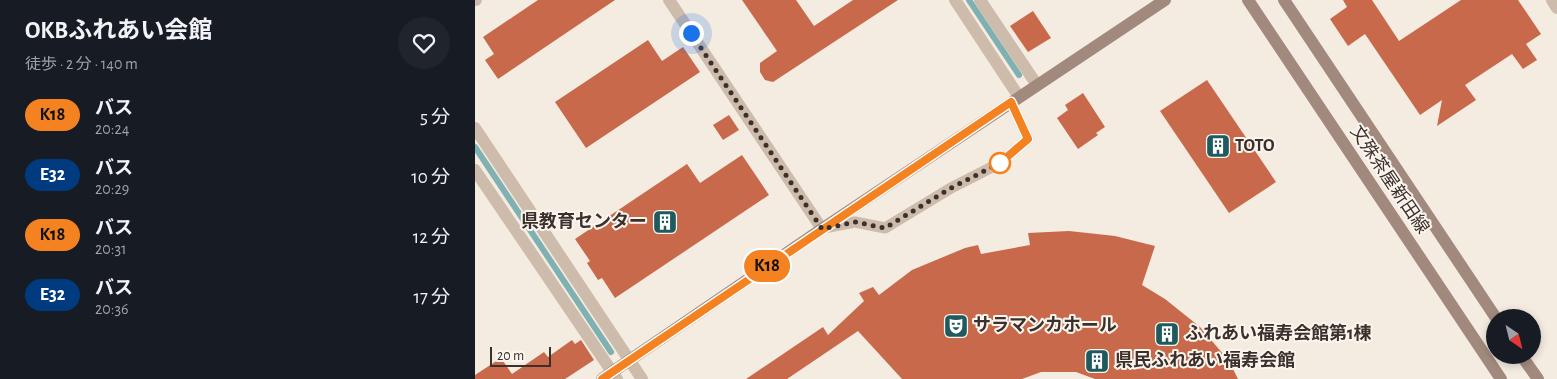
<!DOCTYPE html>
<html lang="ja">
<head>
<meta charset="utf-8">
<style>
	body { margin:0; font-family:"Alegreya Sans","Noto Sans JP",sans-serif; background:#20242c; color:#f1f3f6; height:100vh; display:flex; flex-direction:column; font-size:19px; white-space:nowrap }
	* { box-sizing:border-box; margin:0 }
	p { font-size:16px; color:#9ea1a6 }
	.icon { flex:none; width:28px; height:28px; fill:none; stroke:currentColor; stroke-width:2; stroke-linecap:round; stroke-linejoin:round }
	.map { position:relative; flex:1; overflow:hidden }
	.sheet { display:flex; flex-direction:column; background:#171b24; width:475px }
	.sheet>* { flex:none }
	.badge { padding:0 10px; border-radius:16px; font-size:18px; line-height:32px }
	.needle { width:32px; rotate:145deg }
	.buttons { position:absolute; left:1011px; top:309px; display:grid; gap:10px }
	.buttons a { display:grid; place-items:center; width:55px; height:55px; border-radius:50%; background:#171b24; box-shadow:0 2px 8px #0003; font-size:25px }
	.scale { position:absolute; left:15px; bottom:12px; width:61px; box-sizing:border-box; padding-left:5px; border:2px solid #3b302b; border-top:0; font-size:14px; line-height:18px; white-space:nowrap; color:#3b302b; -webkit-text-stroke:4px #fbf5ee; paint-order:stroke }
	.you { position:absolute; width:25px; height:25px; margin:-12px; border:4px solid #fff; border-radius:50%; background:#1a73e8; box-shadow:0 0 0 8px #1a73e833 }
	.map>.badge { position:absolute; translate:-50% -50%; box-shadow:0 0 0 2px #fff }
	.round { display:grid; place-items:center; flex:none; width:52px; height:52px; border-radius:26px; background:#20242c }
	.head { display:flex; align-items:center; justify-content:space-between; height:85px; padding:0 25px }
	h1 { font-size:24px; font-weight:700; line-height:38px }
	ul { padding:0; list-style:none }
	li { display:flex; align-items:center; gap:15px; height:60px; padding:0 25px }
	li div { flex:1 }
	li b { display:block; font-size:19px }
	li em { font-style:normal }
	li .badge { min-width:55px; font-weight:700; text-align:center }
	main { display:flex; flex:1; min-height:0 }
	.map>svg:first-child { display:block }
	.lines { fill:none; stroke-linecap:round; stroke-linejoin:round }
	.stream { stroke:#7fb0b2; stroke-width:6 }
	.building { fill:#c8694b }
	.lane { stroke:#cdbbac; stroke-width:11 }
	.street { stroke:#cdbbac; stroke-width:12 }
	.secondary { stroke:#a18a7d; stroke-width:12 }
	.line-casing { stroke:#fff; stroke-width:11 }
	.line { stroke:#f58220; stroke-width:8 }
	.walk { stroke:#3b302b; stroke-width:5; stroke-dasharray:0 9 }
	.stop-dot { fill:#fff; stroke:#f58220; stroke-width:2.5 }
	.labels { text-anchor:middle; dominant-baseline:central; stroke-width:4; stroke-linejoin:round; paint-order:stroke }
	.poi-label { font-size:18px; font-weight:bold; fill:#3b302b; stroke:#fbf5ee; text-anchor:start }
	.street-label { font-size:18px; fill:#3b302b; stroke:#fbf5ee }
</style>
</head>
<body>
<main>
<section class="sheet">
<div class="head"><div><h1>OKBふれあい会館</h1><p>徒歩 · 2 分 · 140 m</p></div><a class="round"><svg class="icon" aria-label="heart" viewBox="0 0 24 24"><path d="M12 20l-8-8c-3-5 5-10 8-4 3-6 11-1 8 4z"/></svg></a></div>
<ul>
<li><span class="badge" style="background:#f58220;color:#111">K18</span><div><b>バス</b><p>20:24</p></div><em>5 分</em></li>
<li><span class="badge" style="background:#003b80;color:#fff">E32</span><div><b>バス</b><p>20:29</p></div><em>10 分</em></li>
<li><span class="badge" style="background:#f58220;color:#111">K18</span><div><b>バス</b><p>20:31</p></div><em>12 分</em></li>
<li><span class="badge" style="background:#003b80;color:#fff">E32</span><div><b>バス</b><p>20:36</p></div><em>17 分</em></li>
</ul>
</section>
<div class="map">
<svg width="1082" height="379" viewBox="0 0 1082 379">
	<rect width="100%" height="100%" fill="#f4ebe1"/>
	<g class="lines">
		<g class="stream">
			<path d="M494,0l50,75"/>
			<path d="M0,147l136,205"/>
		</g>
	</g>
	<g class="building">
		<path d="M63,0h77l-117,79 -13,-19 9,-6 -11,-17z"/>
		<path d="M267,0h54l18,26 39,-26h45l-125,82 -8,-2 -5,-8v-9l17,-12z"/>
		<path d="M868,0h29l27,41 62,-41h57l23,34 -15,10 11,16 -14,9 -11,-15 -47,31 11,15 -39,26 5,-26 -22,15 -55,-81 -17,12 -18,-27 17,-12z"/>
		<path d="M558,11l18,27 -23,14 -18,-26z"/>
		<path d="M173,40l14,21 21,-14 17,25 -114,76 -31,-46z"/>
		<path d="M732,80l69,102 -47,31 -69,-102z"/>
		<path d="M608,93l22,34 -9,6 2,2 -20,14 -21,-31 11,-8 -3,-5z"/>
		<path d="M254,115l10,15 -16,10 -10,-15z"/>
		<path d="M267,155l27,40 -154,103 -13,-20 -4,2 -11,-17 3,-2 -15,-22 112,-75 13,19z"/>
		<path d="M594,231l46,5 40,10 -13,39 23,14 35,28 29,34 9,18h-143l-19,-7h-35l-19,7h-120l-44,-48 -71,48h-41l77,-52 5,8 36,-34 -5,-8 14,-6 6,8 33,-25 53,-22 13,-3 3,9 49,-9 -2,-12z"/>
		<path d="M97,340l3,4 6,-4 13,20 -29,19h-90v-4l26,-17 11,16 32,-22 4,5z"/>
	</g>
	<g class="lines">
		<path class="lane" d="M349,228l31,-6 30,6 66,-40 49,-25 28,-24 -17,-37"/>
		<g class="street">
			<path d="M0,0h1"/>
			<path d="M194,0l153,229"/>
			<path d="M480,0l64,97"/>
			<path d="M505,0l57,85"/>
			<path d="M1077,0l5,8"/>
			<path d="M0,128l167,251"/>
			<path d="M0,170l142,209"/>
		</g>
		<g class="secondary">
			<path d="M773,0l253,379"/>
			<path d="M809,0l212,318"/>
			<path d="M1046,355l17,24"/>
			<path d="M127,379l220,-150 343,-229"/>
		</g>
	</g>
	<g class="lines">
		<defs>
			<path id="line" d="M127,379l409,-277 17,37 -28,24"/>
		</defs>
		<use href="#line" class="line-casing"/>
		<use href="#line" class="line"/>
		<path class="walk" d="M216,33l131,196 33,-7 30,6 66,-40 49,-25"/>
	</g>
	<defs>
		<symbol id="building-square" viewBox="-11 -11 22 22"><rect x="-9" y="-9" width="18" height="18" rx="4" fill="#1f5a5e" stroke="#fbf5ee"/><path d="M-4-6H4V6H1V3H-1V6H-4ZM-2.5-4.3h1.7v1.8h-1.7ZM.8-4.3h1.7v1.8H.8ZM-2.5-1h1.7V.8h-1.7ZM.8-1h1.7V.8H.8Z" fill="#fff"/></symbol>
		<symbol id="theatre-square" viewBox="-11 -11 22 22"><rect x="-9" y="-9" width="18" height="18" rx="4" fill="#1f5a5e" stroke="#fbf5ee"/><path d="M-5-5.5Q0-4 5-5.5V0Q5 5 0 6Q-5 5-5 0ZM-3.3-2.5H-1v1.5H-3.3ZM1-2.5H3.3v1.5H1ZM-2.8 1Q0 5.5 2.8 1Z" fill="#fff"/></symbol>
	</defs>
	<g fill-rule="evenodd">
		<use href="#building-square" x="729" y="132" width="28" height="28"/>
		<use href="#building-square" x="176" y="208" width="28" height="28"/>
		<use href="#theatre-square" x="467" y="312" width="28" height="28"/>
		<use href="#building-square" x="678" y="320" width="28" height="28"/>
		<use href="#building-square" x="608" y="347" width="28" height="28"/>
	</g>
	<circle class="stop-dot" cx="525" cy="163" r="10"/>
	<g class="labels">
		<g class="poi-label">
			<text x="760" y="146">TOTO</text>
			<text x="172" y="222" text-anchor="end">県教育センター</text>
			<text x="498" y="326">サラマンカホール</text>
			<text x="710" y="334">ふれあい福寿会館第1棟</text>
			<text x="640" y="361">県民ふれあい福寿会館</text>
		</g>
		<g class="street-label">
			<text transform="translate(914 180) rotate(56)">文殊茶屋新田線</text>
		</g>
	</g>
</svg>
<div class="buttons">
<a><svg class="needle" viewBox="-14 -14 28 28"><path d="M0-13l5 13h-10z" fill="#e53935"/><path d="M0 13l5-13h-10z" fill="#9ea1a6"/></svg></a>
</div>
<div class="scale">20 m</div>
<div class="you" style="left:216px;top:33px"></div>
<b class="badge" style="left:292px;top:266px;background:#f58220;color:#111">K18</b>
</div>
</main>
</body>
</html>
